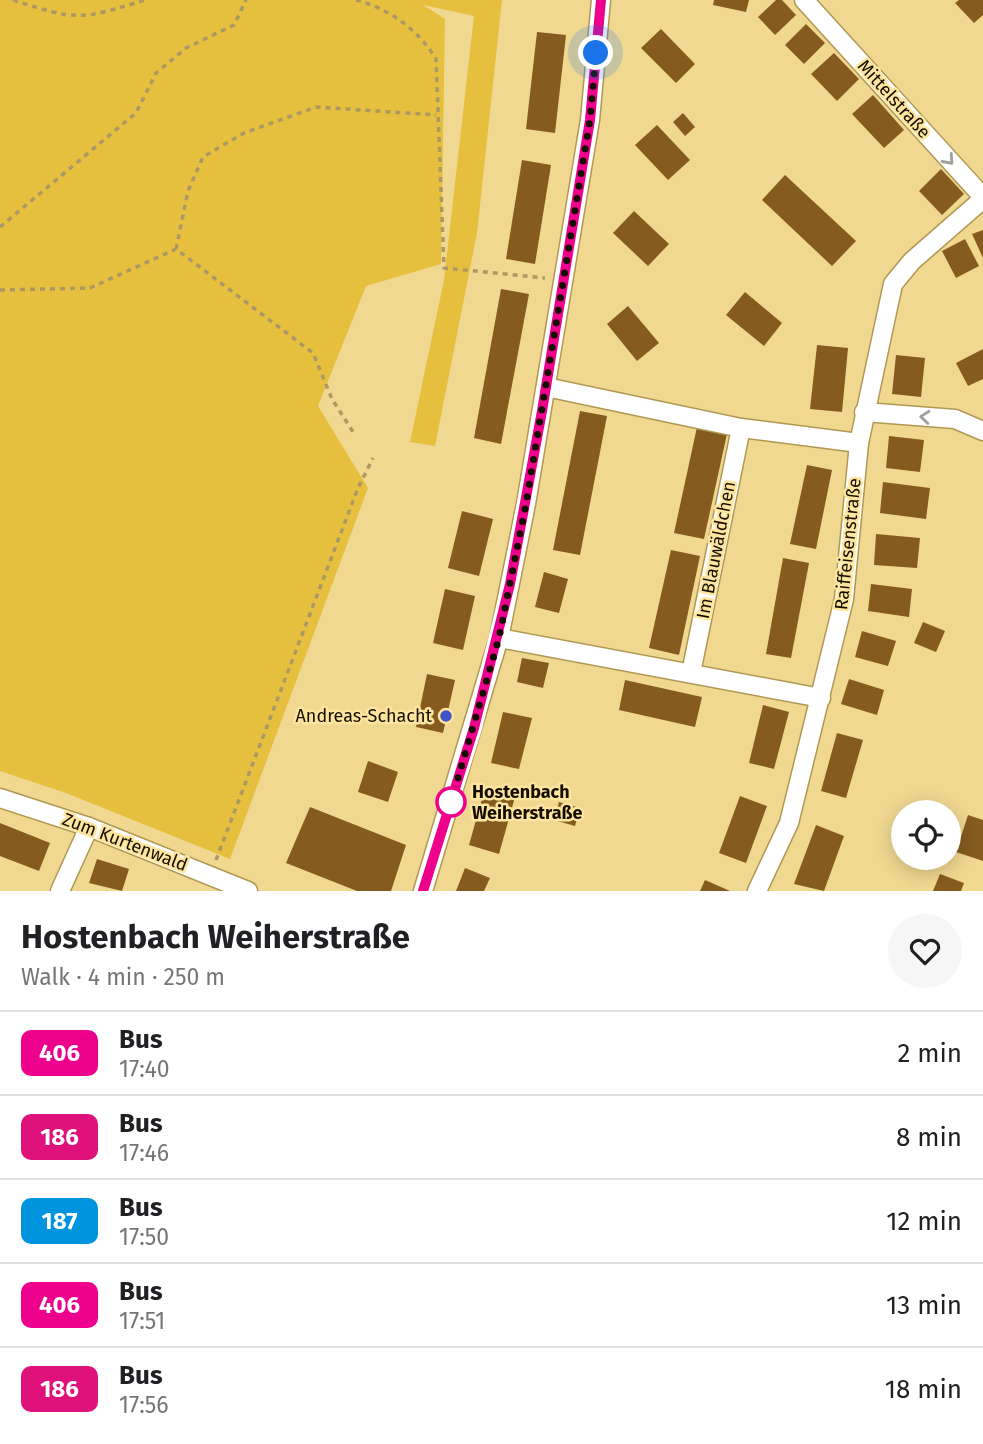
<!DOCTYPE html>
<html lang="en">
<head>
<meta charset="utf-8">
<style>
	body { margin:0; font-family:"Fira Sans",sans-serif; background:#f6f6f6; color:#202124; height:100vh; display:flex; flex-direction:column; font-size:26px; white-space:nowrap }
	* { box-sizing:border-box; margin:0 }
	p { font-size:23px; color:#757577 }
	.icon { flex:none; width:38px; height:38px; fill:none; stroke:currentColor; stroke-width:2; stroke-linecap:round; stroke-linejoin:round }
	.map { position:relative; height:891px; overflow:hidden }
	.panel { display:flex; flex-direction:column; background:#fff; flex:1 }
	.panel>* { flex:none }
	.badge { padding:0 14px; border-radius:10px; font-size:24px; line-height:46px }
	.controls { position:absolute; left:891px; top:800px; display:grid; gap:14px }
	.controls a { display:grid; place-items:center; width:70px; height:70px; border-radius:50%; background:#fff; box-shadow:0 4px 18px #0003; font-size:35px }
	.you { position:absolute; width:35px; height:35px; margin:-18px; border:5px solid #fff; border-radius:50%; background:#1a73e8; box-shadow:0 0 0 10px #1a73e833 }
	.map>.badge { position:absolute; translate:-50% -50%; box-shadow:0 0 0 4px #fff }
	.round { display:grid; place-items:center; flex:none; width:74px; height:74px; border-radius:37px; background:#f6f6f6 }
	.head { display:flex; align-items:center; justify-content:space-between; height:119px; padding:0 21px }
	h1 { font-size:33px; font-weight:700; line-height:52px }
	ul { padding:0; list-style:none }
	li { display:flex; align-items:center; gap:21px; height:84px; padding:0 21px; border-top:2px solid #e0e0e0 }
	li div { flex:1 }
	li b { display:block; font-size:26px }
	li em { font-style:normal }
	li .badge { min-width:77px; font-weight:700; text-align:center }
	.map>svg:first-child { display:block }
	.green { fill:#e6bf3f }
	.building { fill:#865b1f }
	.lines { fill:none; stroke-linecap:round; stroke-linejoin:round }
	.minor-casing { stroke:#b09853; stroke-width:21 }
	.path { stroke:#ab9863; stroke-width:3.5; stroke-dasharray:5 5; stroke-linecap:butt }
	.minor { stroke:#fff; stroke-width:18 }
	.oneway { stroke:#a19f99 }
	.line-casing { stroke:#fff; stroke-width:16 }
	.line { stroke:#ec008c; stroke-width:10 }
	.walk { stroke:#150e00; stroke-width:7; stroke-dasharray:0 12.6 }
	.poi-dot { fill:#4053c7; stroke:#fee59e; stroke-width:2.5 }
	.stop-dot { fill:#fff; stroke:#ec008c; stroke-width:3.5 }
	.labels { text-anchor:middle; dominant-baseline:central; stroke-width:5; stroke-linejoin:round; paint-order:stroke }
	.street-label { font-size:18px; fill:#150e00; stroke:#fee59e }
	.poi-label { font-size:18px; fill:#150e00; stroke:#fee59e; text-anchor:end }
	.stop-label { font-size:18px; font-weight:bold; fill:#150e00; stroke:#fee59e; text-anchor:start }
</style>
</head>
<body>
<div class="map">
<svg width="983" height="891" viewBox="0 0 983 891">
	<rect width="100%" height="100%" fill="#f0d891"/>
	<path class="green" d="M0,0h502l-25,233 -42,213 -25,-4 34,-162 30,-264 -51,-11 22,14 -4,245 -75,22 -48,120 50,82 -138,371 -164,-66 -66,-22z"/>
	<g class="building">
		<path d="M714,0h35l-3,12 -33,-7z"/>
		<path d="M776,0h6l14,15 -21,20 -17,-18z"/>
		<path d="M959,0h24v15l-9,8 -19,-20z"/>
		<path d="M806,24l19,19 -21,21 -19,-19z"/>
		<path d="M661,29l34,35 -19,19 -35,-35z"/>
		<path d="M537,32l29,3 -11,98 -29,-4z"/>
		<path d="M834,53l25,26 -22,22 -26,-27z"/>
		<path d="M873,95l31,35 -20,18 -32,-34z"/>
		<path d="M683,113l12,14 -10,9 -12,-14z"/>
		<path d="M657,125l33,35 -22,20 -33,-35z"/>
		<path d="M522,160l29,5 -16,99 -29,-5z"/>
		<path d="M941,169l23,25 -22,21 -23,-24z"/>
		<path d="M785,175l71,66 -24,25 -70,-66z"/>
		<path d="M634,211l35,33 -21,22 -35,-33z"/>
		<path d="M983,230v28l-11,-24z"/>
		<path d="M965,239l14,27 -23,12 -14,-27z"/>
		<path d="M501,289l28,5 -28,150 -27,-6z"/>
		<path d="M745,292l37,31 -18,23 -38,-31z"/>
		<path d="M628,306l31,37 -22,18 -30,-37z"/>
		<path d="M817,345l31,3 -6,64 -32,-3z"/>
		<path d="M983,349v30l-15,7 -12,-23z"/>
		<path d="M896,355l29,3 -4,39 -29,-3z"/>
		<path d="M580,411l27,5 -27,139 -27,-5z"/>
		<path d="M697,427l30,7 -23,105 -30,-6z"/>
		<path d="M889,436l35,4 -4,32 -34,-4z"/>
		<path d="M807,465l25,5 -16,79 -26,-5z"/>
		<path d="M883,482l47,6 -4,31 -46,-6z"/>
		<path d="M462,511l31,8 -14,57 -31,-8z"/>
		<path d="M876,534l44,4 -3,30 -43,-3z"/>
		<path d="M671,550l29,6 -21,99 -30,-7z"/>
		<path d="M783,558l26,5 -18,95 -25,-4z"/>
		<path d="M544,572l24,7 -9,34 -24,-6z"/>
		<path d="M871,584l41,5 -3,28 -41,-6z"/>
		<path d="M445,589l30,7 -12,54 -30,-7z"/>
		<path d="M923,622l22,9 -9,21 -22,-9z"/>
		<path d="M862,631l34,10 -8,25 -33,-9z"/>
		<path d="M522,658l27,5 -6,25 -26,-6z"/>
		<path d="M427,674l28,6 -12,53 -27,-6z"/>
		<path d="M849,679l35,11 -7,25 -36,-11z"/>
		<path d="M625,680l77,17 -7,30 -76,-17z"/>
		<path d="M763,705l26,7 -15,57 -25,-6z"/>
		<path d="M503,712l29,6 -13,51 -28,-6z"/>
		<path d="M837,733l26,7 -17,58 -25,-7z"/>
		<path d="M368,761l30,11 -10,30 -30,-10z"/>
		<path d="M485,788l30,9 -16,57 -30,-9z"/>
		<path d="M740,796l27,10 -21,57 -27,-10z"/>
		<path d="M559,802l21,6 -5,18 -21,-6z"/>
		<path d="M310,807l96,38 -15,46h-34l-71,-28z"/>
		<path d="M968,815l15,5v41l-27,-9z"/>
		<path d="M0,823l50,20 -11,28 -39,-15z"/>
		<path d="M816,825l28,11 -20,55 -30,-7z"/>
		<path d="M97,859l32,10 -7,22 -33,-8z"/>
		<path d="M465,868l25,10 -6,13h-28z"/>
		<path d="M940,874l24,9 -3,8h-28z"/>
		<path d="M705,880l25,11h-30z"/>
	</g>
	<g class="lines">
		<defs>
			<g id="minor">
				<path d="M804,0l179,197"/>
				<path d="M546,387l195,41 118,15"/>
				<path d="M864,412l91,7 28,12"/>
				<path d="M499,638l322,60"/>
				<path d="M691,673l50,-245"/>
				<path d="M0,798l89,29 159,64"/>
				<path d="M60,891l29,-64"/>
				<path d="M423,891l76,-253 27,-134 64,-384 11,-120"/>
				<path d="M757,891l32,-68 55,-224 15,-156 34,-159 19,-23 71,-62"/>
			</g>
		</defs>
		<use href="#minor" class="minor-casing"/>
		<g class="path">
			<path d="M13,0c65,21 67,20 132,0"/>
			<path d="M356,0c32,8 63,30 80,59l8,209 101,10"/>
			<path d="M0,227l136,-114 20,-40 30,-25 48,-23 12,-25"/>
			<path d="M176,249l12,-58 15,-34 41,-24 72,-26 120,8"/>
			<path d="M0,290l90,-2 86,-39 137,104 19,46 23,36"/>
			<path d="M216,860l142,-372 15,-30"/>
		</g>
		<use href="#minor" class="minor"/>
	</g>
	<defs><path id="oneway-chevron" d="M-2-3.5L2.5 0L-2 3.5" fill="none" stroke-width="1.6" stroke-linecap="round" stroke-linejoin="round" transform="scale(1.75)"/></defs>
	<g class="oneway">
		<use href="#oneway-chevron" transform="translate(949 160) rotate(48)"/>
		<use href="#oneway-chevron" transform="translate(925 417) rotate(-175)"/>
	</g>
	<g class="lines">
		<defs>
			<path id="line" d="M423,891l51,-163 36,-144 32,-173 48,-291 11,-120"/>
		</defs>
		<use href="#line" class="line-casing"/>
		<use href="#line" class="line"/>
		<path class="walk" d="M451,802l48,-164 27,-134 64,-384 6,-67"/>
	</g>
	<circle class="poi-dot" cx="446" cy="716" r="7"/>
	<circle class="stop-dot" cx="451" cy="802" r="14"/>
	<g class="labels">
		<g class="street-label">
			<text transform="translate(894 99) rotate(48)">Mittelstraße</text>
			<text transform="translate(848 544) rotate(-84)">Raiffeisenstraße</text>
			<text transform="translate(716 550) rotate(-79)">Im Blauwäldchen</text>
			<text transform="translate(125 842) rotate(21)">Zum Kurtenwald</text>
		</g>
		<g class="poi-label">
			<text x="432" y="716">Andreas-Schacht</text>
		</g>
		<g class="stop-label">
			<text x="472" y="792">Hostenbach<tspan x="472" dy="21">Weiherstraße</tspan></text>
		</g>
	</g>
</svg>
<div class="controls">
<a><svg class="icon" aria-label="locate" viewBox="0 0 24 24"><circle cx="12" cy="12" r="6"/><path d="M12 2v4M12 18v4M2 12h4M18 12h4"/></svg></a>
</div>
<div class="you" style="left:596px;top:53px"></div>
</div>
<section class="panel">
<div class="head"><div><h1>Hostenbach Weiherstraße</h1><p>Walk · 4 min · 250 m</p></div><a class="round"><svg class="icon" aria-label="heart" viewBox="0 0 24 24"><path d="M12 20l-8-8c-3-5 5-10 8-4 3-6 11-1 8 4z"/></svg></a></div>
<ul>
<li><span class="badge" style="background:#ec008c;color:#fff">406</span><div><b>Bus</b><p>17:40</p></div><em>2 min</em></li>
<li><span class="badge" style="background:#de127a;color:#fff">186</span><div><b>Bus</b><p>17:46</p></div><em>8 min</em></li>
<li><span class="badge" style="background:#0094de;color:#fff">187</span><div><b>Bus</b><p>17:50</p></div><em>12 min</em></li>
<li><span class="badge" style="background:#ec008c;color:#fff">406</span><div><b>Bus</b><p>17:51</p></div><em>13 min</em></li>
<li><span class="badge" style="background:#de127a;color:#fff">186</span><div><b>Bus</b><p>17:56</p></div><em>18 min</em></li>
</ul>
</section>
</body>
</html>
